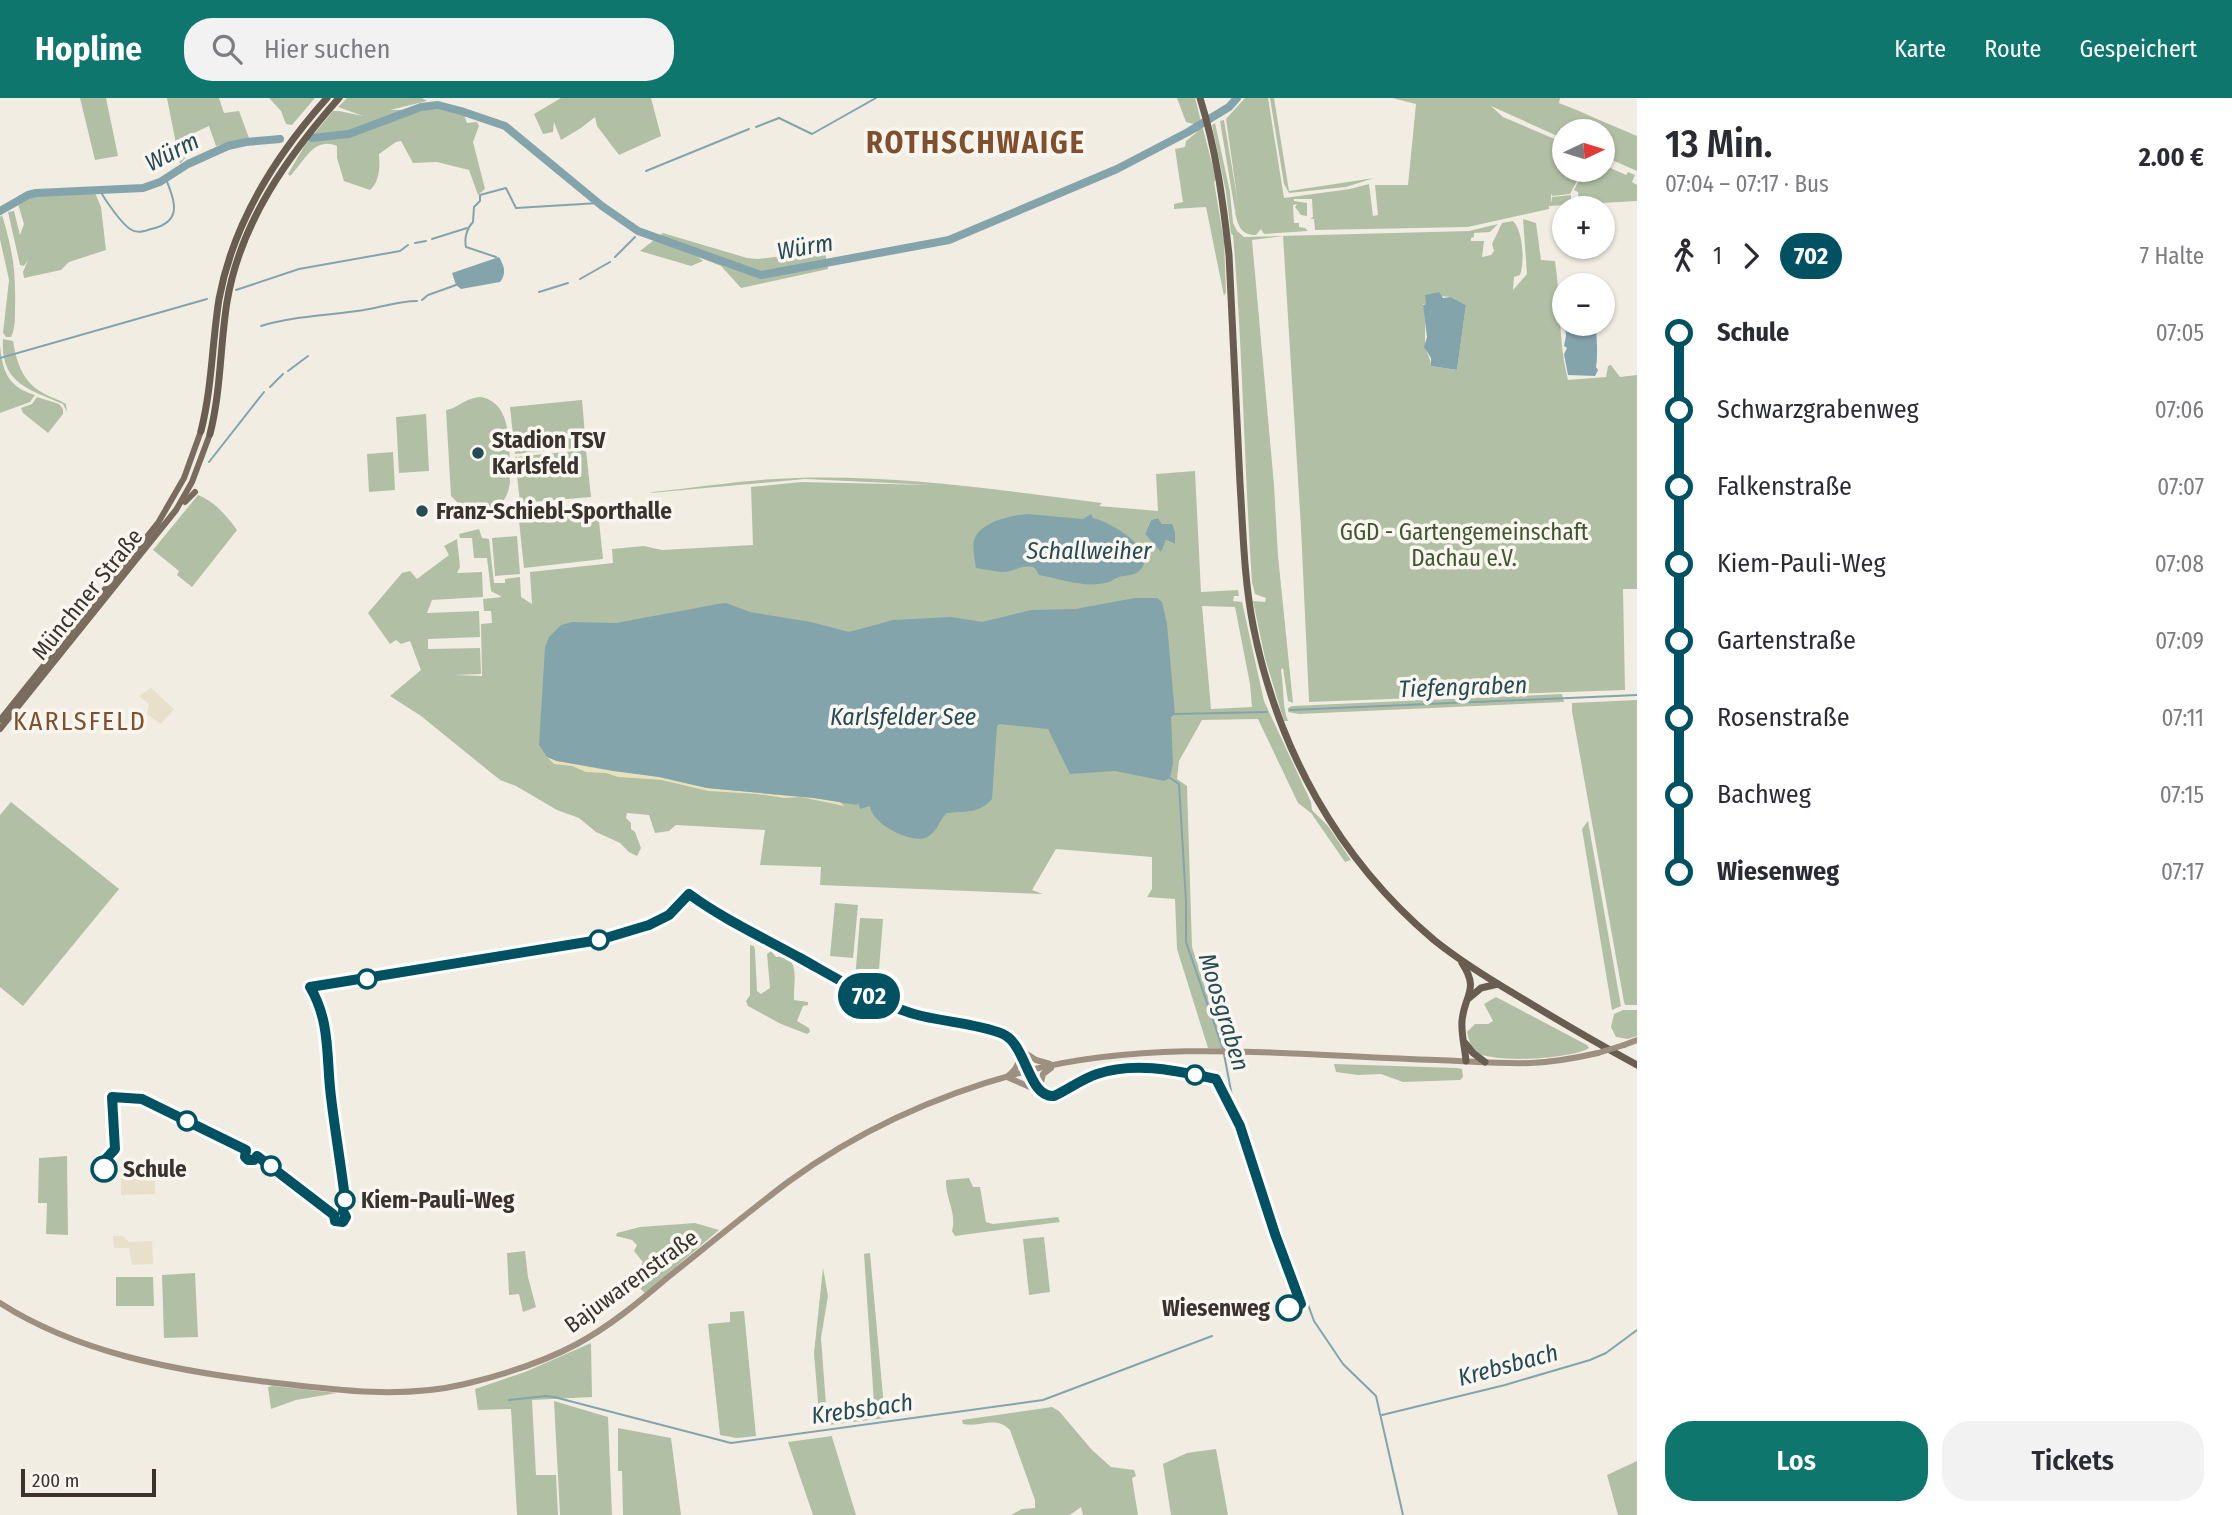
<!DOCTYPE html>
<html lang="de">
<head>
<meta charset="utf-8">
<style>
	body { margin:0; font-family:"Fira Sans Condensed",sans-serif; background:#f2f2f3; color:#2b2b33; height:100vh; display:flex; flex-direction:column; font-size:26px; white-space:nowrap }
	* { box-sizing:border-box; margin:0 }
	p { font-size:23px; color:#7c7c81 }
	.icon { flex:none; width:38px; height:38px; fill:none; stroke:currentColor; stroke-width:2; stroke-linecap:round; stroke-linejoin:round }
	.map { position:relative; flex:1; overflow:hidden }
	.details { display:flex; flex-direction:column; background:#fff; width:595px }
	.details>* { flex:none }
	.badge { padding:0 14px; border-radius:23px; font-size:24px; line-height:46px }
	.needle { width:46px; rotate:86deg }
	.buttons { position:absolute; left:1552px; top:21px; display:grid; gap:14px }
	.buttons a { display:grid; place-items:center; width:63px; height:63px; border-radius:50%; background:#fff; box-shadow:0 2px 5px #0004; font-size:35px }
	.scale { position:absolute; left:21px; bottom:18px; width:135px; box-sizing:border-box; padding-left:7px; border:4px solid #39332c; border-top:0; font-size:19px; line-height:24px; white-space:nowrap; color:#39332c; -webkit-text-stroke:5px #f9f6ef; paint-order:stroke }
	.map>.badge { position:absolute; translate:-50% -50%; box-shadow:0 0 0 4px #fff }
	.legs { display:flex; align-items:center; gap:10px; height:77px; padding:0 28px; font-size:23px }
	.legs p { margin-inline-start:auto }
	.head { display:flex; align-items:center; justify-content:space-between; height:119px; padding:0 28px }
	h1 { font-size:38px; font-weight:600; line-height:52px }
	.cta { display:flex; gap:14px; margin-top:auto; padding:14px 28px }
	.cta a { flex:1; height:80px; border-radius:28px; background:#0f766e; color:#fff; font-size:28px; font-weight:600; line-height:80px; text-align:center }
	.cta a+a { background:#f2f2f3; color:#2b2b33 }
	ul { padding:0 28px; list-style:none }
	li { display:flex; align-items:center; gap:24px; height:77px; font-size:26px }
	li i { display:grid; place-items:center; width:10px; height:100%; margin:0 9px; background:currentColor }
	li i::after { content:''; width:18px; height:18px; margin:-9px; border:5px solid; border-radius:50%; background:#fff }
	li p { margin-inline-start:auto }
	li:first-child i { background:linear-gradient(#0000 50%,currentColor 0) }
	li:last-child i { background:linear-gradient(currentColor 50%,#0000 0) }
	header { display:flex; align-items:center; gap:42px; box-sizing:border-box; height:98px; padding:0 35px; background:#0f766e; color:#fff }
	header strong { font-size:33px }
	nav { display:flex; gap:38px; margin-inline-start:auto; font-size:24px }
	.search { width:490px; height:63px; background:#f2f2f3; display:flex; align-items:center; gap:18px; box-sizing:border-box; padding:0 24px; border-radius:28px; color:#7c7c81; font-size:26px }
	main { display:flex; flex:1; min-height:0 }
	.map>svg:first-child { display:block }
	.green { fill:#b1c0a4; fill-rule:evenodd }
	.sand { fill:#e9e1bd }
	.plaza { fill:#e8e0cb }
	.water { fill:#84a4ac }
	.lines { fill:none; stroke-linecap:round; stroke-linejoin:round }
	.stream { stroke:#84a4ac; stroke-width:2 }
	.river { stroke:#84a4ac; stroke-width:8 }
	.secondary { stroke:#9d9081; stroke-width:6 }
	.primary { stroke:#796c5f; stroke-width:6 }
	.trunk { stroke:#695d52; stroke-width:7 }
	.secondary-bridge { stroke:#9d9081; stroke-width:6 }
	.line-1-casing { stroke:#fff; stroke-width:16 }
	.line-1 { stroke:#005262; stroke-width:10 }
	.poi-dot { fill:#264b57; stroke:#f9f6ef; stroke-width:2.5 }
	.stop-1-dot { fill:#fff; stroke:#005262; stroke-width:3.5 }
	.labels { text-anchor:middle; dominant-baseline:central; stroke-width:7; stroke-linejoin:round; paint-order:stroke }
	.poi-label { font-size:23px; font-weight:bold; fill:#39332c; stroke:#f9f6ef; text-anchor:start }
	.park-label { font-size:23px; fill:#425533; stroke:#f9f6ef }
	.street-label { font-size:23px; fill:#39332c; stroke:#f9f6ef }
	.stop-label { font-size:23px; font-weight:bold; fill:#39332c; stroke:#f9f6ef; text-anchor:start }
	.water-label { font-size:24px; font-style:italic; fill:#264b57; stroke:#f9f6ef }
	.quarter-label { font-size:26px; letter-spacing:2px; fill:#804f2d; stroke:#f9f6ef }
	.district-label { font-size:30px; font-weight:bold; letter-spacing:2px; fill:#804f2d; stroke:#f9f6ef }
</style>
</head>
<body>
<header>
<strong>Hopline</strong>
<div class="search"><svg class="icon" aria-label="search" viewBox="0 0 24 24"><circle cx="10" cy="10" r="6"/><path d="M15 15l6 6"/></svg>Hier suchen</div>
<nav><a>Karte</a><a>Route</a><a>Gespeichert</a></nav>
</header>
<main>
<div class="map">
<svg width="1637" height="1417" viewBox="0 0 1637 1417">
	<rect width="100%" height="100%" fill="#f2ede3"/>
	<g class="green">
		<path d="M80,0h26l12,58 -23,4z"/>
		<path d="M167,0h52l5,15 15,-2 10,27 -33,8 -7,-20 -26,12 4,18 -7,8z"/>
		<path d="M269,0h46l-23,27 -6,-1 -5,-13z"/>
		<path d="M347,0h75l5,3 -37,9 55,-1 19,6 3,8 10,-1 2,4 -6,16 12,47 -7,6 -9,-25 -32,-8 -24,1 -12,-22 -5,1 -17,12c1,13 1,27 -9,36l-26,-9 -7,-23v-12c-24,-10 -33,17 -47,30l-2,-2 17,-29 28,-34h6l24,5 -25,-9z"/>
		<path d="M561,0h90l10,38 -42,19 -22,-29 -2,-9 -14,11 -20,12 -7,-18 -1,10 -10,2 -9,-20z"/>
		<path d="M1177,0h18l21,81 -2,3 10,59 2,51 -2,4 -18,-89 -32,2v-5l9,-2 -8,-53 10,-2 1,-6 11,-9 -3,-8 -8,-2z"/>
		<path d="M1245,0h23l16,100 66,-9 19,-5 4,32 5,-1 -3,-30h33l8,-81 -24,-6h168l-1,5c26,10 51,22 78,33v35l-34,-15v-25h-39v8l-73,-33 12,11 61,26v27h31l-18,11 -7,13 -18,2 -1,-3v11l1,-7 19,-2v8l8,-1 -1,-10 -4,-2 4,-8 25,-12 3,-4 20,9 2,-3 7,3 -3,7 5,3v16l-88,5v3l-81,18 -153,3 -1,-11h-4l3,-2 -1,-18h-18v2l13,2v13l-6,-1 -6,-8 2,-3 -4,1 1,18h5v4l6,1 3,3 -44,3 -3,-5 -5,6c-16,0 -18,-10 -21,-23l2,-3 -2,2 -15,-90 4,-1 14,83 -12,-84z"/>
		<path d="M1270,0h4l15,93 85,-13 -28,9 -57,6 -5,-9z"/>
		<path d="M1215,25l15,69 3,31 4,8 7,6 225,-6 29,-7 -8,8 -16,1v4l-3,1v3h13l-2,16 9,-2 3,-4 -2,-7 10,-21 11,-2c10,10 12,40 7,54l-6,2 -1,13 14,-16 -4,-55 13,4 5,37 14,1c6,39 3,80 13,119l38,-3 2,-11 3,-1 9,12 17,-2v214h-14l2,101 -202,7 -6,-3 1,4 -109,4 -8,-174 -18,-292 -31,4 22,245 4,71 15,147 -5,-2 -5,-33 -2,2c3,16 1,36 7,51h-4l-19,-63 -12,-57 12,1 1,-4 -11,-4 -3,-12c-8,-115 -9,-231 -19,-347l-2,-1 -5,-42 -14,-67zM1426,197l25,2 15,8 -9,65 -26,-4c0,-9 -6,-14 -6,-22 0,-13 1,-25 -2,-40h3z"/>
		<path d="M95,95l6,14 5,43 -37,12 -8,8 -37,8 -1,-6 5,-12 -4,6 -4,-1 -12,-53 6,-1 6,24 4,-11 -6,-20 11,-7 15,-2z"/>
		<path d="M2,117c11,36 14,57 13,95 0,9 0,19 -4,27h-5l-3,-4 6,-53 -9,-41v-22z"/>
		<path d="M663,135l84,25 11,1 67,-8 3,18 -87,19 -20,-22 -23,-9 5,4 -12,5 -51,-15z"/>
		<path d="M3,241l10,2c4,23 10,42 32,53 7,4 15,6 21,10l1,8 -4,-8c-31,-14 -63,-19 -60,-65z"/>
		<path d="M0,246c2,27 8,43 35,51l-5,7 -30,11z"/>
		<path d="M37,299l22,7 4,5v5l-15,19 -25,-20 -2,-5 11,-4z"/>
		<path d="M481,299c35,7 27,57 29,85 -2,22 -21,40 -43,29 -7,-4 -11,-11 -16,-15l-5,-86c13,-2 18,-12 35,-13z"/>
		<path d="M582,302l4,47 -71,7 -5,-47z"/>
		<path d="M426,316l3,57 -30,2 -3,-56z"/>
		<path d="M586,352l5,47 -71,6 -5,-46z"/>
		<path d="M393,354l2,38 -26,2 -2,-38z"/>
		<path d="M1195,373l6,121 37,-2 1,6h-5l-1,5 9,1 22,99 47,101 1,8 16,16 23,34 -6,2 -34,-49 -13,-10 -40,-84 -56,1 -23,41 -2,18 10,7 5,161 26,81 10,21 -20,-1 -31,-99 -2,-50 -28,-2 5,-8v-32l-96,-8 -24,41 11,4 -223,-9 1,-18 -61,-2 5,-35 -89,-5 -7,6 -14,2 -6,-18 -22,-2 -1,5 5,5v6l4,3 6,16 -4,8 -8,-4 -9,-9 -24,-11 -17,-14 -22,-8 -41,-24 -16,-6 -79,-64 -31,-20 31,-26 -11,-29 -9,3 -5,-4 -6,4 -22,-31 34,-40 8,-2 7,8 32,-24 -5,-9 13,-7 3,28 -3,6 25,-1 1,25 -51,3 -5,13 52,-2 1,26 -52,2v10l52,-1 1,26 -26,1 27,1 -1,-52 11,-1 -1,-12h-7l-1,-12 19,-2 -11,-6 -4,-33h-13l-2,-20h-12l-1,-4 20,-5 3,9 7,1 5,44h11v-4l15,-2 1,20 11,7 -2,-32 83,-9 -1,-14 32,-3 18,4 91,-5 -2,-58 50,-5 131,3 -127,-6 -155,14 3,-1c47,-5 96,-13 144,-14 102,-3 204,12 305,25l-3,3 59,5 -2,-37zM1158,420l4,6 13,8v12l-9,-4 -9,6 -12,-12 6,-14zM1202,508l33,1 15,77 2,23 -41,2z"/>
		<path d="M198,397c16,6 29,21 39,35l-45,57 -15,-12 2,-4 -26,-21z"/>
		<path d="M598,414l5,47 -79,9 -5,-47z"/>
		<path d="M517,438l3,38 -25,2 -3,-38z"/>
		<path d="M1562,596l2,8 -265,12 -11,-2v-4l4,-2z"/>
		<path d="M1637,602v305h-12l-1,-3 -52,-291v-8z"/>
		<path d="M11,704l108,87 -96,117 -23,-19v-172z"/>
		<path d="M1588,723l33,185 -9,4 -30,-181z"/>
		<path d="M835,805l23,2 -5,53 -23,-2z"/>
		<path d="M860,820l23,1 -5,63 -23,-2z"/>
		<path d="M750,847l4,1 1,4 2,41 4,3 9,-6 -3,-34 4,-3 5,6c26,-2 17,25 18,43l14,2v3l-5,1 -6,15 12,7 1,4 -3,2 -26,-10 -33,-18 -2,-5 4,-6z"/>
		<path d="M1496,899l91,48 2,3c-17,11 -96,16 -113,4 -6,-5 -7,-13 -9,-20l8,-8h13l5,-3 -9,-17z"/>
		<path d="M1623,912h14v26l-9,3 -12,-2 -5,-10 3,-13z"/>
		<path d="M1334,966l123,4 5,1 1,8 -3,3 -57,2 -22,-8 -23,1 -22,-3z"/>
		<path d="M67,1058l1,79 -22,-1 1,-31h-9l1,-45z"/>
		<path d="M969,1080l4,9h7l6,35 7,2 65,-7 2,5 -105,14 -3,-5c5,-19 -7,-33 -6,-51z"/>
		<path d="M695,1125l24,7 -74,63 -12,-11 10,-20 -9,-11 3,-6 -5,-5 -16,-4 1,-3 23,-6z"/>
		<path d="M1044,1139l6,55 -21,3 -6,-56z"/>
		<path d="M525,1153l3,26 8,30 -13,5 -4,-18 -10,1 -2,-42z"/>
		<path d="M870,1155l15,165 -65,8 -6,-73 9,-85 5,28 -7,42 6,80c18,0 36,1 47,-15l-10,-149z"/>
		<path d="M195,1175l3,64 -34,1 -2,-63z"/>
		<path d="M116,1179h37l1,29h-38z"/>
		<path d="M744,1213l12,125 -19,2 -17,-3 -12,-111 22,-2v-10z"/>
		<path d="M591,1245l1,54 -60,3 4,75h20l2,40h-41l-6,-106 -33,1 -3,-21 50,-17z"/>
		<path d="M273,1288l64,7 -41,7 -25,9 -3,-22z"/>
		<path d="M554,1303l54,16 4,98h-52z"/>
		<path d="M1052,1309l7,4 33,39 19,17 23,3 2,6 -4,2 6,37h-55l-2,-8 -11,8h-59l11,-6 13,-1v-8l-25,-70c-15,-15 -30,-2 -47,-6l-1,-4z"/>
		<path d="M618,1330l53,10 10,77h-58l-1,-44h-4z"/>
		<path d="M832,1338v1l24,78h-43l-25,-73z"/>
		<path d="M1216,1351l12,66h-57l-8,-51 24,-11z"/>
		<path d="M1637,1363v54h-19l-11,-40z"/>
	</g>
	<path class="sand" d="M547,659l10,4 102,16 48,11 107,10 26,4 4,4 -43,-9 -17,1 -26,-4 -50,-3 -46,-11 -44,-3 -12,-4 -20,-1 -14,-6 -18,-2z"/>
	<g class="plaza">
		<path d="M151,590l23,21 -13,15 -14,-10 2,-10 -10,-8z"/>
		<path d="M155,1066v30l-34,1v-30z"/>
		<path d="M113,1138h10l6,6 23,-1 1,23 -21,1 -3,-17h-15z"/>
	</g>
	<g class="water">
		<path d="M499,159c5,9 8,16 1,25l-39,7 -5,-4 -4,-12z"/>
		<path d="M1439,194l4,6 8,-1 15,8 -9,65 -26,-4v-8l-7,-11 3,-10 -4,-32 3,-1 -1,-9z"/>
		<path d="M1562,194h2v32h31c2,10 3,33 1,43l2,3 -3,6 -27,-1 -4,-21 3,-6 -3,-2 2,-10z"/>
		<path d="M1027,416l56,5 8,-5 2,4c16,3 69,34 46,53 -5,5 -13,4 -20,6 -4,1 -7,4 -10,5 -23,7 -48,-3 -70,-7l-4,-7c-13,-5 -21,5 -35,4 -8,-1 -16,-3 -24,-4 -1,-8 -4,-21 -2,-28 7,-19 36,-24 53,-26z"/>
		<path d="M1158,420l4,6h10l3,8v12l-9,-4 -5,12 -16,-18 6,-14z"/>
		<path d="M1135,500h22l5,4 5,22 8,90 -4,3 2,46 -3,15 -6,3 -49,-10 -45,3 -22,-45 -48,-5 -3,2 -5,73c-13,15 -27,12 -45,14 -9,8 -9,20 -22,25 -16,5 -54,-15 -55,-32l-10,3 -2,-6 -1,2 -43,-7 -107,-10 -48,-11 -46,-6 -56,-10 -10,-4 -8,-12 6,-98 4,-10 12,-12 11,-3 44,1 102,-19 8,-1 24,9 61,10 38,10 44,-12 58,-3 31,5 49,-12 44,-1z"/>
	</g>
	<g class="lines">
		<g class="stream">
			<path d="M756,29l23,-9 33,16 64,-36"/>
			<path d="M646,73l103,-42"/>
			<path d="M100,93c6,10 21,32 30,38 7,5 15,2 21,0 32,-7 24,-27 15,-50"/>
			<path d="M640,135l2,-1"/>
			<path d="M432,141l35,-11"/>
			<path d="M415,145l11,-2"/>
			<path d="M496,159l-30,-10c-2,-9 1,-19 7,-25l1,-15 6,-6v-6l26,-7 10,20 83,-5"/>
			<path d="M615,159l20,-20"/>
			<path d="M580,181l30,-17"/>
			<path d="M236,192l63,-21 101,-18 8,-6"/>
			<path d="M539,194l29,-9"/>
			<path d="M422,202l6,-5 28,-10"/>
			<path d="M261,228c36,-11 72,-10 108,-17 17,-3 30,-8 48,-8"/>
			<path d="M0,260l207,-59"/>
			<path d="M288,273l20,-15"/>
			<path d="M270,289l13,-13"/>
			<path d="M209,364l55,-70"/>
			<path d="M1290,612l347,-15"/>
			<path d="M1175,616l92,-2"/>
			<path d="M1170,680l9,6 7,117v41l37,107"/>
			<path d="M1224,956l8,42 82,225 29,43 33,32 27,119"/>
			<path d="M509,1302l37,-4 8,1 177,46 312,-43 169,-64"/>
			<path d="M1382,1317l123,-30 85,-25 16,-7 31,-23"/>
		</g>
		<g class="river">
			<path d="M312,40l37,-4 72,-27 17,-2 23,6 44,15 97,80 36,25 123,44 188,-35 168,-71 71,-37 41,-25 8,-9"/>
			<path d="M0,113l28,-16 8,-2 107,-5 17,-6 28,-18 40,-18 18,-4 34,-3"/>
		</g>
		<g class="secondary">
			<path d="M1624,947l13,-5"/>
			<path d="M1019,951l17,11 14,4"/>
			<path d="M1009,977c9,-7 11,-14 10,-26"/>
			<path d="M1007,979l32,14 4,-17 8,-6"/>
			<path d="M0,1205c76,49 172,67 260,78 67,8 139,19 205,3 38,-9 78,-22 112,-40 33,-18 62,-42 90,-66 40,-32 80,-65 121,-96 71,-52 154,-89 239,-111 133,-34 274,-15 409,-11 32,1 63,4 95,3 22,-1 45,-5 67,-10"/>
		</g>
		<g class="primary">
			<path d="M185,404l10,-10"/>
			<path d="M0,622l158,-197 26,-45 17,-47"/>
			<path d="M0,631l176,-219 16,-28 18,-48"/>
		</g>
		<g class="trunk">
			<path d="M1200,0c16,51 23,103 29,157 4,76 7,152 11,228 3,47 4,96 13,142 24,123 85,234 181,315 25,20 52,37 79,53 41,25 82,49 124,72"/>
			<path d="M201,333c11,-43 11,-88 18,-132 14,-76 57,-144 108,-201"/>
			<path d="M210,336c11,-43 10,-88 17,-132 13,-79 60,-145 112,-204"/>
			<path d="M1462,865c18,27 2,32 0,58 -1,13 3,27 4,40"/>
			<path d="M1469,900l12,-10 17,-4"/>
			<path d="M1465,945l8,10 12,9"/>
		</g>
		<path class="secondary-bridge" d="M1598,955l26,-8"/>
	</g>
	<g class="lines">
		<defs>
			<path id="line-1" d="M104,1071v-8l11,-12 -3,-52 30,2 104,51 -1,7 3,3h6l3,-4 77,59 1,6 8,1 3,-5 -3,-6 2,-12c-4,-34 -10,-68 -14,-102 -5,-39 0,-75 -21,-110l289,-47 50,-15 20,-10 20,-21c34,25 73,43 111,64 36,20 74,44 114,56 28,8 63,9 89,20 24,11 25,64 51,62 15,-7 28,-17 43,-22 39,-13 80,-3 119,5l24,47 35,108 26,70 -12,4"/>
		</defs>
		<use href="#line-1" class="line-1-casing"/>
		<use href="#line-1" class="line-1"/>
	</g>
	<g class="poi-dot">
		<circle cx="478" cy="355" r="7"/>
		<circle cx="422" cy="413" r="7"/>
	</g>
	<g class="stop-1-dot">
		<circle cx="599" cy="842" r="9"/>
		<circle cx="367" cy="881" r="9"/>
		<circle cx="1195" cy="977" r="9"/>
		<circle cx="187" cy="1023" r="9"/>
		<circle cx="271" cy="1068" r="9"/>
		<circle cx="104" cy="1071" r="12"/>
		<circle cx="345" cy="1102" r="9"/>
		<circle cx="1289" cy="1210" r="12"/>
	</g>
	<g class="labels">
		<g class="poi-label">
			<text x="492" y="342">Stadion TSV<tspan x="492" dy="26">Karlsfeld</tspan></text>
			<text x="436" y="413">Franz-Schiebl-Sporthalle</text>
		</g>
		<g class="park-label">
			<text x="1464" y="434">GGD - Gartengemeinschaft<tspan x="1464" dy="26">Dachau e.V.</tspan></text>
		</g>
		<g class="street-label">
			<text transform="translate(87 496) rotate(-51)">Münchner Straße</text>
			<text transform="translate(631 1183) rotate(-36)">Bajuwarenstraße</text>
		</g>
		<g class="stop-label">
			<text x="123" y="1071">Schule</text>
			<text x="361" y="1102">Kiem-Pauli-Weg</text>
			<text x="1270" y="1210" text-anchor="end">Wiesenweg</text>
		</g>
		<g class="water-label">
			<text transform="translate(172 54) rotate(-27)">Würm</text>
			<text transform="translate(805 149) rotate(-10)">Würm</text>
			<text x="1089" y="453">Schallweiher</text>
			<text transform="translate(1463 589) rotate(-2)">Tiefengraben</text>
			<text x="903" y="619">Karlsfelder See</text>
			<text transform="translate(1224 914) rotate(73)">Moosgraben</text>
			<text transform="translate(1508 1267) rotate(-15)">Krebsbach</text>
			<text transform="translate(862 1311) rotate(-8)">Krebsbach</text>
		</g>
		<g class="quarter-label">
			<text x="80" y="623">KARLSFELD</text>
		</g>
		<g class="district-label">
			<text x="976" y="45">ROTHSCHWAIGE</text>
		</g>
	</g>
</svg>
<div class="buttons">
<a><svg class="needle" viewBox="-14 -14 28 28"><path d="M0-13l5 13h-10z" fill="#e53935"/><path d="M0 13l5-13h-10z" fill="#7c7c81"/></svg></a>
<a>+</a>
<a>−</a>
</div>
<div class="scale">200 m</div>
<b class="badge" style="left:869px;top:898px;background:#005262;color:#fff">702</b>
</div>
<section class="details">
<div class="head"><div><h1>13 Min.</h1><p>07:04 – 07:17 · Bus</p></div><b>2.00 €</b></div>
<div class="legs"><svg class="icon" aria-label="walk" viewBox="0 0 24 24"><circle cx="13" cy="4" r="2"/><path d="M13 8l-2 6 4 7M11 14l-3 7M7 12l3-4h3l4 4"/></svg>1<svg class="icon" aria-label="forward" viewBox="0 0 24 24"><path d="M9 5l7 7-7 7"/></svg><b class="badge" style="background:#005262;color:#fff">702</b><p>7 Halte</p></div>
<ul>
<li><i style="color:#005262"></i><b>Schule</b><p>07:05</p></li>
<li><i style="color:#005262"></i><span>Schwarzgrabenweg</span><p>07:06</p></li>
<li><i style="color:#005262"></i><span>Falkenstraße</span><p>07:07</p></li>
<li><i style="color:#005262"></i><span>Kiem-Pauli-Weg</span><p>07:08</p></li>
<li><i style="color:#005262"></i><span>Gartenstraße</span><p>07:09</p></li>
<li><i style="color:#005262"></i><span>Rosenstraße</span><p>07:11</p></li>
<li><i style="color:#005262"></i><span>Bachweg</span><p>07:15</p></li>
<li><i style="color:#005262"></i><b>Wiesenweg</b><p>07:17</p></li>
</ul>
<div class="cta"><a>Los</a><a>Tickets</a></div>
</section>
</main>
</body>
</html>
